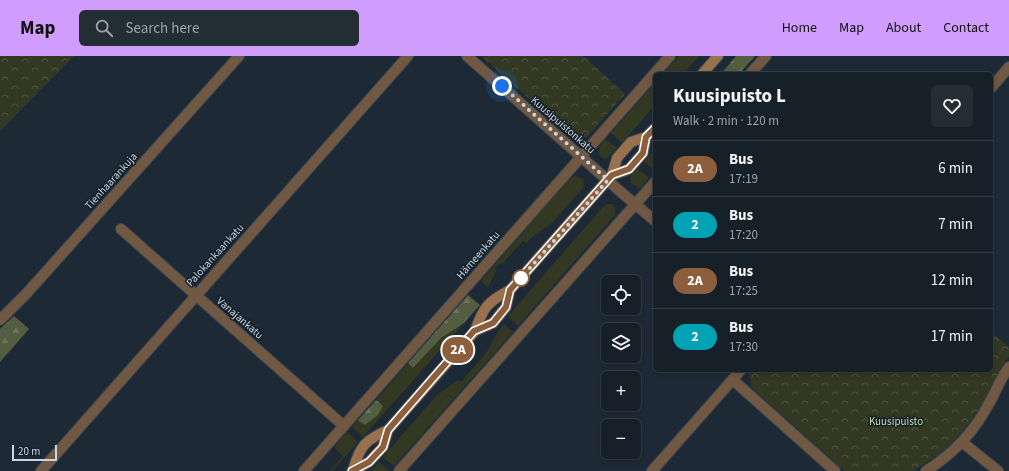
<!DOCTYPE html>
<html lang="en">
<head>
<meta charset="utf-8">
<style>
	body { margin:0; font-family:"Source Sans 3",sans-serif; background:#232d34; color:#f1f3f6; height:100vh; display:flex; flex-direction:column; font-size:15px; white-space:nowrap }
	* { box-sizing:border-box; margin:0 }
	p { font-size:13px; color:#9ea3a8 }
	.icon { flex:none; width:22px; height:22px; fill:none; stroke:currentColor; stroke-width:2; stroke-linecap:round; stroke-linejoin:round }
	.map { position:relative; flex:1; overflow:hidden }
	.details { position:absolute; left:653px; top:16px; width:340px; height:300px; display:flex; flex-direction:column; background:#162028; border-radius:6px; box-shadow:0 2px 6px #0003,0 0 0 1px #353e45 }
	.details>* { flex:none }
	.badge { padding:0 8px; border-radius:13px; font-size:14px; line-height:26px }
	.tools { position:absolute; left:601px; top:219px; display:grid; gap:8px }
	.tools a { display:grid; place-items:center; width:40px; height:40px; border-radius:6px; background:#162028; box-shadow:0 2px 6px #0003,0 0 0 1px #353e45; font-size:20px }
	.scale { position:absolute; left:12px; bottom:10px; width:45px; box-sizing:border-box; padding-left:4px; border:2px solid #ccd5dd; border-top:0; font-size:11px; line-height:14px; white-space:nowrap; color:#ccd5dd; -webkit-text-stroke:3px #14212c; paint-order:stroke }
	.you { position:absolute; width:20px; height:20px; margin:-10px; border:3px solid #fff; border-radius:50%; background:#1a73e8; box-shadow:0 0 0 6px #1a73e833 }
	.map>.badge { position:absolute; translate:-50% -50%; box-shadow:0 0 0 2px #fff }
	.round { display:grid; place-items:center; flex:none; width:42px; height:42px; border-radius:6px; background:#232d34 }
	.overview { display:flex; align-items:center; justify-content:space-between; height:68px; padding:0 20px }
	h1 { font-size:19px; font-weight:700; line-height:30px }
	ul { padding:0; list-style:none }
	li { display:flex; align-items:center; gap:12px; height:56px; padding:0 20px; border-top:1px solid #353e45 }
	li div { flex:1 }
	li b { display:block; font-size:15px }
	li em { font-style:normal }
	li .badge { min-width:44px; font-weight:700; text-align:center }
	header { display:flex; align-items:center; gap:24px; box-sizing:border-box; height:56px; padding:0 20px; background:#d09dff; color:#111 }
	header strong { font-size:19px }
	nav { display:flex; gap:22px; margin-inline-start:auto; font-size:14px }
	.search { width:280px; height:36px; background:#232d34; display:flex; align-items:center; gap:10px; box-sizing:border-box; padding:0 14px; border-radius:6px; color:#9ea3a8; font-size:15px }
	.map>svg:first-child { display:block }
	.grass { fill:#333823 }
	.forest { fill:url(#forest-firs) }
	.park { fill:url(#park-crowns) }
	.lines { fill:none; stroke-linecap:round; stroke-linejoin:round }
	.street-casing { stroke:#394551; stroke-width:12 }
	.secondary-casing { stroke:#394551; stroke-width:12 }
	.street { stroke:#715842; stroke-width:10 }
	.secondary { stroke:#99724d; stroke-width:10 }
	.line-casing { stroke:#fff; stroke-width:9 }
	.line { stroke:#8b5e3c; stroke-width:6 }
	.walk { stroke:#ccd5dd; stroke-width:4; stroke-dasharray:0 7.2 }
	.stop-dot { fill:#fff; stroke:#8b5e3c; stroke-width:2 }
	.labels { text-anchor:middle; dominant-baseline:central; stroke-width:3; stroke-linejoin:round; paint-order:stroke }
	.street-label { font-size:11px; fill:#ccd5dd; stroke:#14212c }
	.park-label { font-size:11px; fill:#cbdaa3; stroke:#14212c }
</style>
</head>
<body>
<header>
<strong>Map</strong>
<div class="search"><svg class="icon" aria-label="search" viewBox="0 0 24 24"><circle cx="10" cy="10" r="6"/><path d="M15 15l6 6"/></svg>Search here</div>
<nav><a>Home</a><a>Map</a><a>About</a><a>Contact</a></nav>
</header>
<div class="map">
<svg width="1009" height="415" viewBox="0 0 1009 415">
	<defs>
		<pattern id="forest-firs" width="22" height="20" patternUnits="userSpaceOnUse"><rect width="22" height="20" fill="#555d41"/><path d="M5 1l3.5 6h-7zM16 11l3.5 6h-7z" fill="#6c735c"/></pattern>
		<pattern id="park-crowns" width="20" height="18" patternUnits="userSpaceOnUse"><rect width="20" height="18" fill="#333823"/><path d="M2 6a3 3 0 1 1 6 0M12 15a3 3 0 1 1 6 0" fill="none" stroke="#4f5442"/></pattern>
	</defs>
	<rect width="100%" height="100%" fill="#1d2a36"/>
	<g class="grass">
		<path d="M679,0h20l-16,18h-20z"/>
		<path d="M655,27v22l-33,38 -11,-10z"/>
		<path d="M605,83l12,9 -11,11 -3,-1 -5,-5 2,-7z"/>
		<path d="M655,93v22l-11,-9z"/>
		<path d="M637,112l12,10 -9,10 -8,-4c-4,-7 1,-10 5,-16z"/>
		<path d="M575,120l8,3 1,3 -1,6 -30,34 -22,16 -5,5 -3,-2 -21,23 -2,-1 -5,5 2,2 -9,17 -7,-6 87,-101z"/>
		<path d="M607,148h5c4,4 4,6 3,11l-97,111 -10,-10 95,-109z"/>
		<path d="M464,267l-101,114 -11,-10 6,-7 8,5 16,-19 -6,-6 32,-37 5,5 28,-30z"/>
		<path d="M504,268l9,8 -119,134 -11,-9 53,-61 22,-16 3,2 26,-30 10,-19z"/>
		<path d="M347,376l11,10 -26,29h-2l13,-15 -9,-9z"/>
		<path d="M379,406l11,9h-19z"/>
	</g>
	<g class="forest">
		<path d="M736,0h19l-16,18h-18z"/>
		<path d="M468,239l12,10 -16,18 -23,15 -28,30 -5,-5z"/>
		<path d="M14,260l15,13 -29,33v-33z"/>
		<path d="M376,344l7,6 -5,9 -13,10 -7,-5z"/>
	</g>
	<g class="park">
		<path d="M0,0h74l-74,75z"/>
		<path d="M481,0h102l42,38 -38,43c-5,3 -8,3 -13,1z"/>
		<path d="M991,276l18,15v10l-8,10 -16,33 -16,23 -17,20 -13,11 -26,17h-68l-93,-83 -3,-13 1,-5h241z"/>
	</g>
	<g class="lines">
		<defs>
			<g id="street">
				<path d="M467,0l155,137 33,28"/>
				<path d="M750,18l16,-18"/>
				<path d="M991,32l18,-21"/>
				<path d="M121,173l223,197"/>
				<path d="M0,264l27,-27 212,-237"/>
				<path d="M733,324l102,91"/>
				<path d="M962,386l36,29"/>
				<path d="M41,415l367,-415"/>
				<path d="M304,415l366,-415"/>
				<path d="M399,415l256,-289"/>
				<path d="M652,415l89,-101"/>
				<path d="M926,415c25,-16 47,-38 61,-64 8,-13 13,-28 22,-40"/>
			</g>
			<g id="secondary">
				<path d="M702,18l16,-18"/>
				<path d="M612,119l17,-6 14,-16 3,-16"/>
				<path d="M475,275l18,-8 13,-16 4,-17"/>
				<path d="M353,414c7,-24 12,-30 35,-40l87,-99c8,-23 12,-29 35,-41l102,-115 5,-17 14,-16 15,-5 9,-9"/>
				<path d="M352,415l17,-9 14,-15 5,-17"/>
			</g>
		</defs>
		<use href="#street" class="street-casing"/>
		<use href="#secondary" class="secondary-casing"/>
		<use href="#street" class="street"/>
		<use href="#secondary" class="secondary"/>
	</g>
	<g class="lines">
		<defs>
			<path id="line" d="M352,415l17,-9 14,-15 5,-17 86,-99 19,-8 13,-16 4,-17 102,-115 17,-6 14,-16 3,-16 9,-9"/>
		</defs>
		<use href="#line" class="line-casing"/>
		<use href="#line" class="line"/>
		<path class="walk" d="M502,30l106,94 -87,98"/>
	</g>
	<circle class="stop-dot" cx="521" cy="222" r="8"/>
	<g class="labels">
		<g class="street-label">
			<text transform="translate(563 69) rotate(41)">Kuusipuistonkatu</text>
			<text transform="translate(111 125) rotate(-48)">Tienhaarankuja</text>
			<text transform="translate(215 199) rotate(-48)">Palokankaankatu</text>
			<text transform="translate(478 199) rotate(-49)">Hämeenkatu</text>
			<text transform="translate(240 262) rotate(41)">Vanajankatu</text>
		</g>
		<g class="park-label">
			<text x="896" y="365">Kuusipuisto</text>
		</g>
	</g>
</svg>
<div class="tools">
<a><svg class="icon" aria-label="locate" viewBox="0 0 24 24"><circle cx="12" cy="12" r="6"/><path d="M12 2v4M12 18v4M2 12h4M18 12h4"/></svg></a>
<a><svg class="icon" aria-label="layers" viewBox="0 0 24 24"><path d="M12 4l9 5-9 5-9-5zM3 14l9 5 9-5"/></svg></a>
<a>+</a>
<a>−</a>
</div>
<div class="scale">20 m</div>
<div class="you" style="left:502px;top:30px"></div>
<b class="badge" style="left:458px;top:294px;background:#8b5e3c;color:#fff">2A</b>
<section class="details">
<div class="overview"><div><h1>Kuusipuisto L</h1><p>Walk · 2 min · 120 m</p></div><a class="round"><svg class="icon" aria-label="heart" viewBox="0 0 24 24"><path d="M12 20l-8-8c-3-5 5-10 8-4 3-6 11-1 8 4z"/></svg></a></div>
<ul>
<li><span class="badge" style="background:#8b5e3c;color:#fff">2A</span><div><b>Bus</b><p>17:19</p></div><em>6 min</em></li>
<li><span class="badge" style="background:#00a3b4;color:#fff">2</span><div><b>Bus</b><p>17:20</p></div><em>7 min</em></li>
<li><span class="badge" style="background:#8b5e3c;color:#fff">2A</span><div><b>Bus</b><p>17:25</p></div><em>12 min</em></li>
<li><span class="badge" style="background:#00a3b4;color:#fff">2</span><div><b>Bus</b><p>17:30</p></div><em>17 min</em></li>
</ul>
</section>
</div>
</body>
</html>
